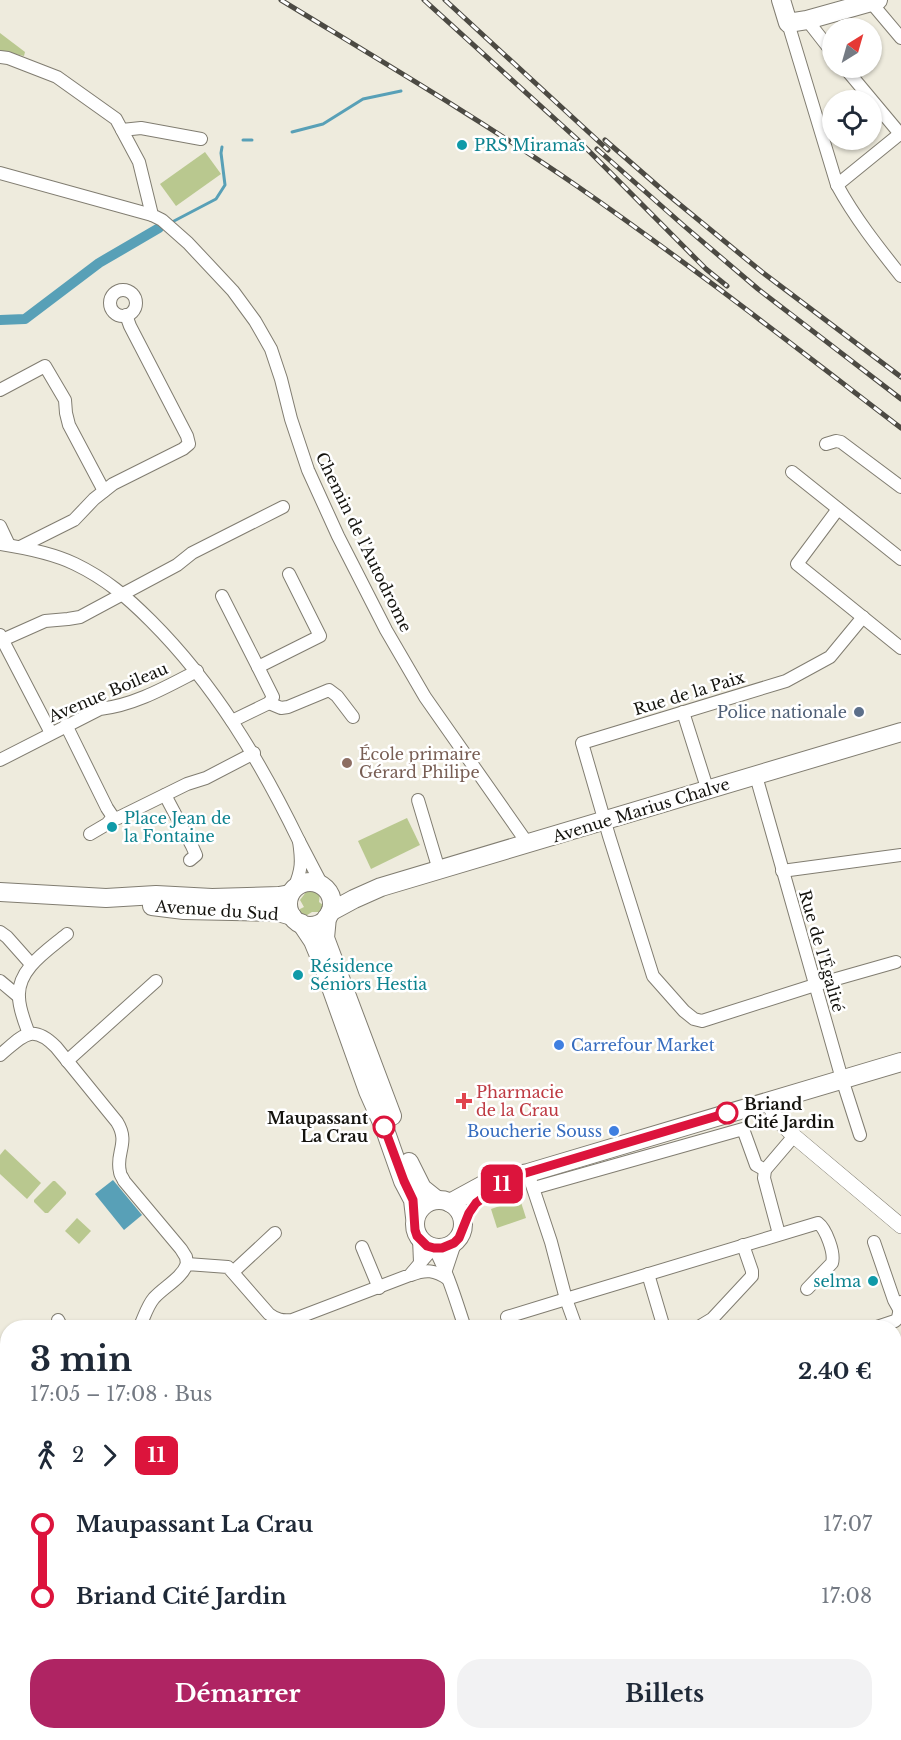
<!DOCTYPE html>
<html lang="fr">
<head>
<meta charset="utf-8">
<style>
	body { margin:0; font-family:"Libre Baskerville",serif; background:#f2f2f3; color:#1f2937; height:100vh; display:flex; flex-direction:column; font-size:22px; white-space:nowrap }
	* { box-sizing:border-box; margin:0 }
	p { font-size:20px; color:#747a83 }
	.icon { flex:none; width:33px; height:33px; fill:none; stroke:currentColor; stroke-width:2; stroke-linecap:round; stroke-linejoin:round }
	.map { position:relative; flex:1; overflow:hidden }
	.side { position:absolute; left:0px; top:1320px; width:902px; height:420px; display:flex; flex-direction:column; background:#fff; border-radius:24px 24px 0 0; box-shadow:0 2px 4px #0004 }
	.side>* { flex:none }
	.badge { padding:0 12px; border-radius:9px; font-size:21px; line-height:39px }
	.needle { width:39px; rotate:37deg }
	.controls { position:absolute; left:822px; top:18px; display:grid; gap:12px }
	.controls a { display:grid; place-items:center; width:60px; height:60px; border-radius:50%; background:#fff; box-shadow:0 2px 4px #0004; font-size:30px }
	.map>.badge { position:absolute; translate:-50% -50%; box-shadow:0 0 0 3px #fff }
	.legs { display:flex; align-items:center; gap:9px; height:66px; padding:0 30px; font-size:20px }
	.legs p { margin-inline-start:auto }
	.overview { display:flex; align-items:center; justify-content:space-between; height:102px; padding:0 30px }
	h1 { font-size:33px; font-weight:800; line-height:45px }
	.action { display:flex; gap:12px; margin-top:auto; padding:12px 30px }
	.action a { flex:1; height:69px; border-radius:24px; background:#af2463; color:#fff; font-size:24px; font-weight:800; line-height:69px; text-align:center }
	.action a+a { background:#f2f2f3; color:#1f2937 }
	ul { padding:0 30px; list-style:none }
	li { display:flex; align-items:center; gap:21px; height:72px; font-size:22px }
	li i { display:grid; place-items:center; width:9px; height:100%; margin:0 8px; background:currentColor }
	li i::after { content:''; width:15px; height:15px; margin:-8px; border:4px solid; border-radius:50%; background:#fff }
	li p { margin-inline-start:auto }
	li:first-child i { background:linear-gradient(#0000 50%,currentColor 0) }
	li:last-child i { background:linear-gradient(currentColor 50%,#0000 0) }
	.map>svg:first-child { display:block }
	.green { fill:#b9c88f }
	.water { fill:#58a0b7 }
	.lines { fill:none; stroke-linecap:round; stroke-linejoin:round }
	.stream { stroke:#58a0b7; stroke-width:3 }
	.canal { stroke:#58a0b7; stroke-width:10 }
	.minor-casing { stroke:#817d71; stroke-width:14 }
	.tertiary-casing { stroke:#817d71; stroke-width:16 }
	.secondary-casing { stroke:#817d71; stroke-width:20 }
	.minor { stroke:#fff; stroke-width:12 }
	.tertiary { stroke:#fff; stroke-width:15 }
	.secondary { stroke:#fff; stroke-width:18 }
	.rail-casing { stroke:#4c4a43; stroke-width:5 }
	.rail { stroke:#fff; stroke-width:3; stroke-dasharray:9; stroke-linecap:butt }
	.line-1-casing { stroke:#fff; stroke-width:14 }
	.line-1 { stroke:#dc143c; stroke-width:9 }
	.culture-dot { fill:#0f9aa8; stroke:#fff; stroke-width:2 }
	.service-dot { fill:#5c6f8a; stroke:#fff; stroke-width:2 }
	.education-dot { fill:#8d6e63; stroke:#fff; stroke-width:2 }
	.shop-dot { fill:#3f7fe0; stroke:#fff; stroke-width:2 }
	.health-dot { fill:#e0444e; stroke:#fff; stroke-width:2 }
	.stop-1-dot { fill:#fff; stroke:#dc143c; stroke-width:3 }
	.labels { text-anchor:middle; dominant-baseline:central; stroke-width:5; stroke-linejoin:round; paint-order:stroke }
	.culture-label { font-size:16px; fill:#0d838f; stroke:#fff; text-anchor:start }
	.street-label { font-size:16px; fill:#14130e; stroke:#fff }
	.service-label { font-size:16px; fill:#4e5e75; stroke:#fff; text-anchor:end }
	.education-label { font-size:16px; fill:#785e54; stroke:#fff; text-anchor:start }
	.shop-label { font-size:16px; fill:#366cbe; stroke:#fff; text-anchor:start }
	.health-label { font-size:16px; fill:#be3a42; stroke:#fff; text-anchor:start }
	.stop-label { font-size:16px; font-weight:bold; fill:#14130e; stroke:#fff; text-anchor:start }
</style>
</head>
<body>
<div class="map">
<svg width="901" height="1740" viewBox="0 0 901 1740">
	<rect width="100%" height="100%" fill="#eeebdd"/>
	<g class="green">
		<path d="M0,33l25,19 -1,4 -24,-5z"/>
		<path d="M205,152l16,22 -45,32 -16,-22z"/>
		<path d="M407,818l13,27 -49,24 -13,-28z"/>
		<path d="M309,888l11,5 -1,9 5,4 -3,6h-9l-8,5 -5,-4 1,-4 4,-2 -4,-7 6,-8 -2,-3z"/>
		<path d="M5,1149l36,34 -14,16 -27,-25v-19z"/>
		<path d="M53,1181h2l11,11v2l-18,19h-3l-11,-11v-2z"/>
		<path d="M520,1199l6,19 -29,10 -6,-19z"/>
		<path d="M77,1218l14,13 -12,13 -14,-13z"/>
		<path d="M901,1434v89l-7,1v-78z"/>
	</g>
	<path class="water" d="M113,1180l29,35 -18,15 -29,-36z"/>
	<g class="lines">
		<g class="stream">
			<path d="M292,132l31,-8 40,-25 38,-8"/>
			<path d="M243,140h9"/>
			<path d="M174,221l42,-22 9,-14 -4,-32 1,-6"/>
		</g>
		<path class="canal" d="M0,320l25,-1 74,-56 60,-35"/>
		<defs>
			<g id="minor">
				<path d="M872,0l2,6 27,32"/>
				<path d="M807,20l25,32"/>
				<path d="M788,23l49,162c18,33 41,62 64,91"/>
				<path d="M0,57l8,1 49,19 59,42 23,43 13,53 10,5 26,23 45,48 22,30 16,28 10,30 10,40 17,51 30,66 48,94 39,67 103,147"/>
				<path d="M845,68l56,67"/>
				<path d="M122,130l19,-2 60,11"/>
				<path d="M0,173l152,42"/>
				<path d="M837,185l64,-52"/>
				<circle cx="123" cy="303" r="13"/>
				<path d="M0,390l45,-24 20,34 1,13 3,12 35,66"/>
				<path d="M826,444l10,-3 5,1 60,45"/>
				<path d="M792,472l109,87"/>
				<path d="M838,509l-41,55 104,84"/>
				<path d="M0,526l9,19"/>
				<path d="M0,544c26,4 52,9 75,20 31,15 52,33 76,57 64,64 109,140 148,220"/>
				<path d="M20,547l54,-27 20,-21 19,-15 70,-35 6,-5 -2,-8 -57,-110 -4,-11"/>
				<path d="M222,596l36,71"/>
				<path d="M863,617l-33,40 -44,24 -204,62 27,93 44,140 31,35 10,8 8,2 113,-36 81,-23"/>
				<path d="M0,635l51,98"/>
				<path d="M0,641l45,-20 23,-2 12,-2 13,-7 84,-45 15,-12 91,-46"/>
				<path d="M269,703l12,5 7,-1 41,-17 8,6 16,21"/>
				<path d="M683,712l25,79"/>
				<path d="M232,721l37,-18 4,-6 -15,-30 62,-31 -31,-62"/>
				<path d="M66,725l41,83 6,9 5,1 69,-34 19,-6 48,-25"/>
				<path d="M0,760l100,-51c35,-4 66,-22 97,-38"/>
				<path d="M756,776l86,303 18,56"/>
				<path d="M165,795l27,51 4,9 -6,5"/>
				<path d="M418,800l21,70"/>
				<path d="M90,834l17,-10 6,-7"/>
				<path d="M782,871l119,-16"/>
				<path d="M294,888c8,-18 8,-27 5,-47l23,44"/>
				<path d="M0,932l7,5 24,27"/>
				<path d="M0,981l18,15"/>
				<path d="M29,1034c-4,-11 -10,-25 -10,-37 -2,-28 29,-47 48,-63"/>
				<path d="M0,1055c22,-18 31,-33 56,-8l61,75c13,21 -2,31 3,50 0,3 3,6 4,9l57,68 5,8 1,7"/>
				<path d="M67,1061l89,-80"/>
				<path d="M528,1173l23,69 15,57 252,-76c8,6 17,30 14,40l-25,26"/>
				<path d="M534,1188l209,-59 13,36 9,5"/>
				<path d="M779,1234l-15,-56 1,-8 29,-34"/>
				<path d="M419,1239l1,23"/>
				<path d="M874,1242l20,58 5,9"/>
				<path d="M362,1247l17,41"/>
				<path d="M434,1248c14,25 22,53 31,80"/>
				<path d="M446,1270l9,-27"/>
				<path d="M233,1272l42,-39"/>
				<path d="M648,1274l16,54"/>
				<path d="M411,1275c15,-6 24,-5 37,4"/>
				<path d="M507,1317l59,-18 9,25"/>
				<path d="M58,1320l4,8"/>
				<path d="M139,1328c5,-10 8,-22 15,-30 11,-12 27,-19 33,-34l41,3 41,47c8,6 13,7 23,6l118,-45 23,-27"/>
				<path d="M697,1328l15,-9 40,-43v-5l-9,-26"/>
				<path d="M874,1328l21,-7 3,-3 3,-16"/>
				<path d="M0,1468l8,-4"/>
				<path d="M0,1553l8,6"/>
				<path d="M0,1625l8,-3"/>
				<path d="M894,1656l7,3"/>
				<path d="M894,1697l7,-2"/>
				<path d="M0,1717l8,3"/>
				<path d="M266,1732l1,1"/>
				<path d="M443,1732l6,8"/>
				<path d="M540,1732l5,8"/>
				<path d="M616,1732l3,8"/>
				<path d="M709,1732l2,8"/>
				<path d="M841,1732l4,8"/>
				<path d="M24,1740l2,-8"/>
				<path d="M152,1740l4,-8"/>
				<path d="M384,1740l23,-8"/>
			</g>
			<path id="tertiary" d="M768,1101l8,17 18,18 107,90"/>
			<g id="secondary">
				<path d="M781,0l7,23 19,-3 71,-20"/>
				<circle cx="310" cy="904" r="22"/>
				<path d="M0,892l106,6 50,-3 56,3 67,-2 11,-2"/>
				<path d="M152,906l32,4 94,2 14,4"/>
				<path d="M330,912l24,-13 27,-12 520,-155"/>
				<path d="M327,917l-2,21 67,178"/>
				<path d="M301,923l12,18 10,24 45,126 16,36 19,54 10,19 2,17"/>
				<path d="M409,1162l13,26 15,12"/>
				<circle cx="439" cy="1224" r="24"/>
				<path d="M450,1203l33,-18 13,-6 32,-6 373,-111"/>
			</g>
		</defs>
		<use href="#minor" class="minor-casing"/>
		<use href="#tertiary" class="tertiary-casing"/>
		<use href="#secondary" class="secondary-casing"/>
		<use href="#minor" class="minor"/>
		<use href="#tertiary" class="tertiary"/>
		<use href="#secondary" class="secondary"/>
		<defs>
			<g id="rail">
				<path d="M281,0c100,61 200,120 296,186 111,77 217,160 324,242"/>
				<path d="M424,0l153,139 129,130 21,17"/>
				<path d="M445,0l163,150"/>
				<path d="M605,140l62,54 95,78 139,105"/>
				<path d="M597,149l86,76 75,64 143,110"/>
			</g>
		</defs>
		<use href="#rail" class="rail-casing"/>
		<use href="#rail" class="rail"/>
	</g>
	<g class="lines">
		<defs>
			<path id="line-1" d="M384,1127l20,54 9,19 2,30 2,6 10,10 7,2h8l12,-5 5,-5 10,-25 7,-10 36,-26 215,-64"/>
		</defs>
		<use href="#line-1" class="line-1-casing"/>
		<use href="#line-1" class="line-1"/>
	</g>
	<g class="culture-dot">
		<circle cx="462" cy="145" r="6"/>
		<circle cx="112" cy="827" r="6"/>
		<circle cx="298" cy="975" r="6"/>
		<circle cx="873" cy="1281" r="6"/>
	</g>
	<circle class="service-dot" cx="859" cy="712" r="6"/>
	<circle class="education-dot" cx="347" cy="763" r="6"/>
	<g class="shop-dot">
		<circle cx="559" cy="1045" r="6"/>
		<circle cx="614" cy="1131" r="6"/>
	</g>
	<path class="health-dot" d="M461 1092h6v6h6v6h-6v6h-6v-6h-6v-6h6z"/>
	<g class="stop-1-dot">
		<circle cx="727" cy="1113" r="10"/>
		<circle cx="384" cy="1127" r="10"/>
	</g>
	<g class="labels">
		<g class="culture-label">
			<text x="474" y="145">PRS Miramas</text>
			<text x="124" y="818">Place Jean de<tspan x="124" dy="18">la Fontaine</tspan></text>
			<text x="310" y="966">Résidence<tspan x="310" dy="18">Séniors Hestia</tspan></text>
			<text x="861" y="1281" text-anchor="end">selma</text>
		</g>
		<g class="street-label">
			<text transform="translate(364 542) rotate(64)">Chemin de l'Autodrome</text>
			<text transform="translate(108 692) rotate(-23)">Avenue Boileau</text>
			<text transform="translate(689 693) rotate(-17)">Rue de la Paix</text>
			<text transform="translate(641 810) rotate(-17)">Avenue Marius Chalve</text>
			<text transform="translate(217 910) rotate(4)">Avenue du Sud</text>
			<text transform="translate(822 951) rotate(74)">Rue de l'Égalité</text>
		</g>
		<g class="service-label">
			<text x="847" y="712">Police nationale</text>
		</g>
		<g class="education-label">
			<text x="359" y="754">École primaire<tspan x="359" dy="18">Gérard Philipe</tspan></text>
		</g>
		<g class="shop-label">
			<text x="571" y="1045">Carrefour Market</text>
			<text x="602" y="1131" text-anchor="end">Boucherie Souss</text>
		</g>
		<g class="health-label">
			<text x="476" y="1092">Pharmacie<tspan x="476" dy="18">de la Crau</tspan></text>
		</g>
		<g class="stop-label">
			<text x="744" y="1104">Briand<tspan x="744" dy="18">Cité Jardin</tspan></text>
			<text x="368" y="1118" text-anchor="end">Maupassant<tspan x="368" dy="18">La Crau</tspan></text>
		</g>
	</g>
</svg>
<div class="controls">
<a><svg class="needle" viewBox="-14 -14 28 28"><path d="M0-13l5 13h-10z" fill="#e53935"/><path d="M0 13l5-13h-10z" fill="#747a83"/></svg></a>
<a><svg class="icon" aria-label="locate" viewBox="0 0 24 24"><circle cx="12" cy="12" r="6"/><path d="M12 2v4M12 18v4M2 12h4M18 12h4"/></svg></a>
</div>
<b class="badge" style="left:502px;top:1184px;background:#dc143c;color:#fff">11</b>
<section class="side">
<div class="overview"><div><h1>3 min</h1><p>17:05 – 17:08 · Bus</p></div><b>2.40 €</b></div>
<div class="legs"><svg class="icon" aria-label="walk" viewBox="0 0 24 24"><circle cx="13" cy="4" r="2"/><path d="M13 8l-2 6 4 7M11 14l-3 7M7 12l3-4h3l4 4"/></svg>2<svg class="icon" aria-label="forward" viewBox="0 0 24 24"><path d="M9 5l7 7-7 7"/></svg><b class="badge" style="background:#dc143c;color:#fff">11</b></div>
<ul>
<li><i style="color:#dc143c"></i><b>Maupassant La Crau</b><p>17:07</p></li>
<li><i style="color:#dc143c"></i><b>Briand Cité Jardin</b><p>17:08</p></li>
</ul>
<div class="action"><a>Démarrer</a><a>Billets</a></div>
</section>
</div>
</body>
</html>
